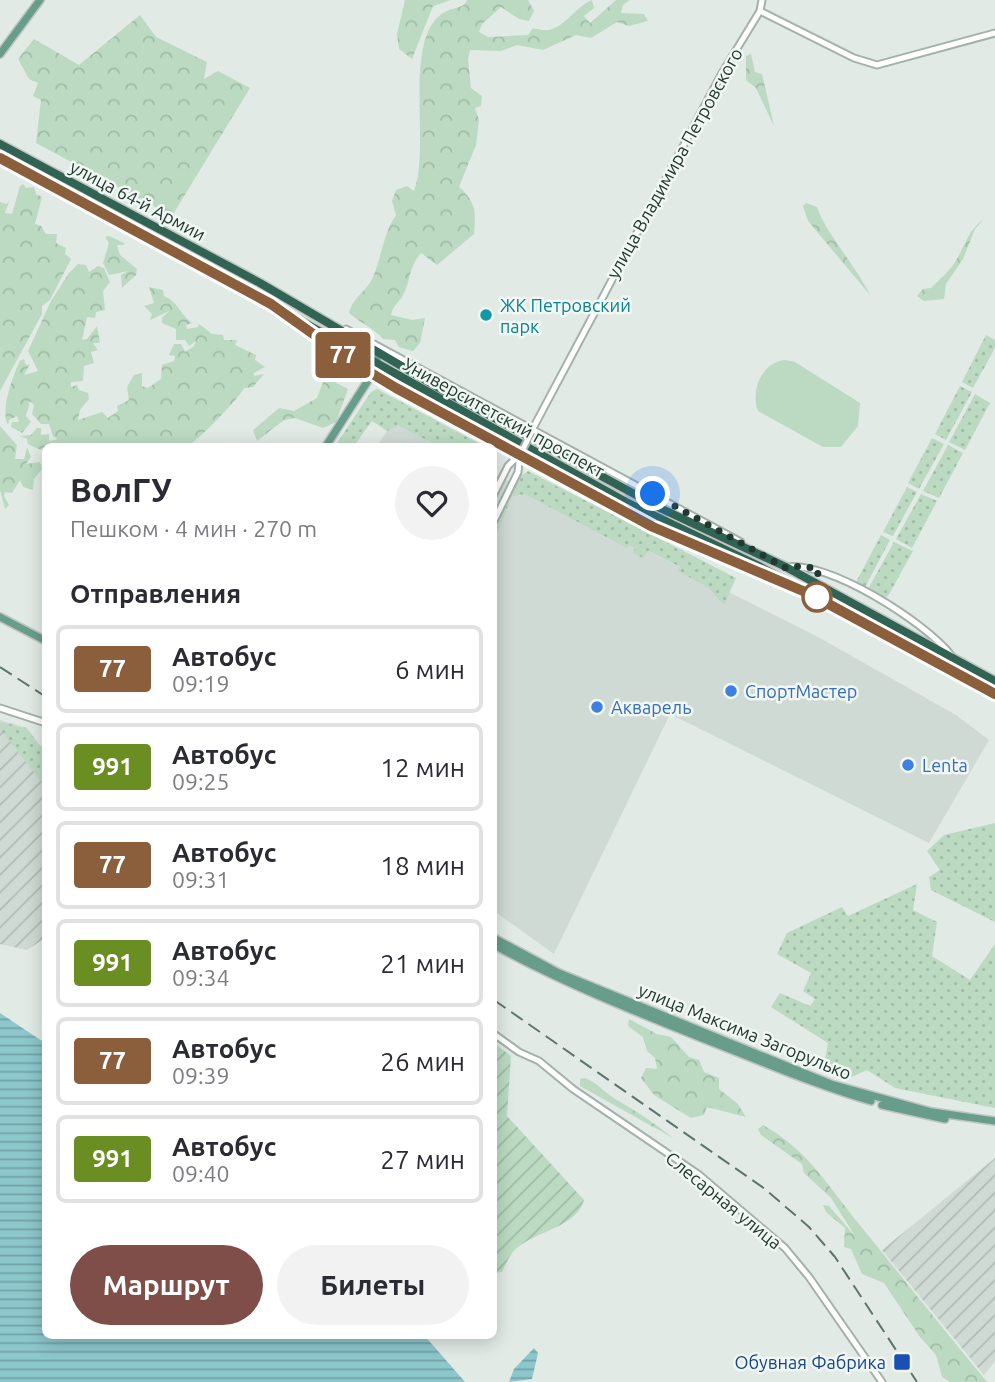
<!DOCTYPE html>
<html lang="ru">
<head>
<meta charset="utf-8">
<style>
	body { margin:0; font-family:Ubuntu,sans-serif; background:#f2f2f3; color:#2b2b33; height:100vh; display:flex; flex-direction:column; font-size:26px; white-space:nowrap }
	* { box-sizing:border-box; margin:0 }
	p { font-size:23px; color:#7c7c81 }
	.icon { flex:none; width:38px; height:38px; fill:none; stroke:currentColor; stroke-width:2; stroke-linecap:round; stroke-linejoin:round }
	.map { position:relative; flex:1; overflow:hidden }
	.panel { position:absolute; left:42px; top:443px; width:455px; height:896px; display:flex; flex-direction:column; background:#fff; border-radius:10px; box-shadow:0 4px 18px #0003 }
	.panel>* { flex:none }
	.badge { padding:0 14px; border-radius:5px; font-size:24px; line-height:46px }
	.you { position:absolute; width:35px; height:35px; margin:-18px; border:5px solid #fff; border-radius:50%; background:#1a73e8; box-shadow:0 0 0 10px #1a73e833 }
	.map>.badge { position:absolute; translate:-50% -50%; box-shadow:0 0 0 4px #fff }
	h2 { padding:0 28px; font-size:26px; line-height:63px }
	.round { display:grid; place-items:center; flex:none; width:74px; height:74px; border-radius:37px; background:#f2f2f3 }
	.summary { display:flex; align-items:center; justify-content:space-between; height:119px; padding:0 28px }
	h1 { font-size:33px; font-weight:600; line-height:52px }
	.action { display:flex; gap:14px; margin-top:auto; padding:14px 28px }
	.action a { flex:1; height:80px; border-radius:42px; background:#804e48; color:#fff; font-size:28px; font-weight:600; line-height:80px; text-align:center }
	.action a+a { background:#f2f2f3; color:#2b2b33 }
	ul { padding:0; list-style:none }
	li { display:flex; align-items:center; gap:21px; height:88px; margin:0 14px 10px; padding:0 14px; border:4px solid #e1e1e2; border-radius:10px }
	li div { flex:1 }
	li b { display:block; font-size:26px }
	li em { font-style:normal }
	li .badge { min-width:77px; font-weight:700; text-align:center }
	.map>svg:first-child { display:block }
	.built { fill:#cfdad4 }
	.industrial { fill:url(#industrial-furrows) }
	.grass { fill:url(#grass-dots) }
	.forest { fill:url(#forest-crowns) }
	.garden { fill:url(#garden-furrows) }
	.pitch { fill:#bbdac1 }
	.water { fill:url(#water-rules) }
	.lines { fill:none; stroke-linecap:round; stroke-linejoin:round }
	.minor-casing { stroke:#a4b1ab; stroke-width:9 }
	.major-casing { stroke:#bdc4c1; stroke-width:10 }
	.highway-casing { stroke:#bdc4c1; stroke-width:11 }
	.minor { stroke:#fff; stroke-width:5 }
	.major { stroke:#689d8b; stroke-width:7 }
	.highway { stroke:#316355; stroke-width:8 }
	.rail { stroke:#5d756d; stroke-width:2; stroke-dasharray:14 7; stroke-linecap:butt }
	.minor-bridge-casing { stroke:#a4b1ab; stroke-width:9; stroke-linecap:butt }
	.minor-bridge { stroke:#fff; stroke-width:5 }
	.line-casing { stroke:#fff; stroke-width:16 }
	.line { stroke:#8b5e3c; stroke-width:10 }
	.walk { stroke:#223931; stroke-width:7; stroke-dasharray:0 12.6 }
	.culture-dot { fill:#0f9aa8; stroke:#f1f7f3; stroke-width:2.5 }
	.stop-dot { fill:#fff; stroke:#8b5e3c; stroke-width:3.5 }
	.shop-dot { fill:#3f7fe0; stroke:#f1f7f3; stroke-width:2.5 }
	.transit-dot { fill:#1a4fb4; stroke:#f1f7f3; stroke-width:2.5 }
	.labels { text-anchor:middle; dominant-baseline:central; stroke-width:5; stroke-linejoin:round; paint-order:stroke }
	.street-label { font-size:18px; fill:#223931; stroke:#f1f7f3 }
	.culture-label { font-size:18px; fill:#0d838f; stroke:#f1f7f3; text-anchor:start }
	.shop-label { font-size:18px; fill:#366cbe; stroke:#f1f7f3; text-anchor:start }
	.transit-label { font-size:18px; fill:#164399; stroke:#f1f7f3; text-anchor:end }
</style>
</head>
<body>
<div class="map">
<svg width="995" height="1382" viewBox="0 0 995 1382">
	<defs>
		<pattern id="industrial-furrows" width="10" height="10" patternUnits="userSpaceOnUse" patternTransform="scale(1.75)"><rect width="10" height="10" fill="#cfdad4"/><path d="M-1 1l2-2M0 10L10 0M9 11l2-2" fill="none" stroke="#b1bcb6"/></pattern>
		<pattern id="grass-dots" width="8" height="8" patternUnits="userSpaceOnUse" patternTransform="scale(1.75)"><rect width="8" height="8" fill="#bbdac1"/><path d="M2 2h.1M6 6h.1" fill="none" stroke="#a0bca6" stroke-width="1.8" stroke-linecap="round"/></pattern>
		<pattern id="forest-crowns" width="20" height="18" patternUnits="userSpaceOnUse" patternTransform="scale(1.75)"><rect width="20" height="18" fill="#bbdac1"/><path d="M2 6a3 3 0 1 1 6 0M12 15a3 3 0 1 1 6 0" fill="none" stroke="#a0bca6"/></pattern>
		<pattern id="garden-furrows" width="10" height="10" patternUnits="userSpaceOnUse" patternTransform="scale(1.75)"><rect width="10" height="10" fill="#bbdac1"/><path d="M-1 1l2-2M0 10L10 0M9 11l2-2" fill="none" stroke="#a0bca6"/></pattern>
		<pattern id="water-rules" width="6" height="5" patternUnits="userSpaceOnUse" patternTransform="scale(1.75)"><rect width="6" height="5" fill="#8cc7cc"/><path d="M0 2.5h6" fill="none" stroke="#72a3a6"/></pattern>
	</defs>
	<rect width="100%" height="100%" fill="#e1eae5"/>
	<g class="built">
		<path d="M398,426l41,20h-62l10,-15z"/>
		<path d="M494,474l324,163 138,78 33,25 -60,103 -259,-129 -116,240 -60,-43z"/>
	</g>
	<g class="industrial">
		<path d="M0,720l27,8 18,24v186l-18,12 -27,-6z"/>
		<path d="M995,1158v203l-11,14 -102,-125z"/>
	</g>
	<g class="grass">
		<path d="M0,148l283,154 4,4 -287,-154z"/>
		<path d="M986,335l9,5v8l-22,40 -11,-6z"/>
		<path d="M960,386l12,6 -26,48 -11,-6z"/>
		<path d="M377,389l2,1 105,56h-45l-41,-20 -11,5 -15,-10 -18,25h-19l36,-54z"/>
		<path d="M975,394l15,9 -25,47 -16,-8z"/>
		<path d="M932,438l12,6 -25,45 -11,-6z"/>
		<path d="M948,445l15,8 -24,45 -16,-7z"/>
		<path d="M528,471l208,107 -12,27 -16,-18 -30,-16 2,-4 -32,-16 -5,7 -10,-5 2,-5 -6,-3 -2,3 -102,-54 -13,2 -17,42v-14l25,-48z"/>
		<path d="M907,487l10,5 -24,44 -10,-4z"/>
		<path d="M921,494l16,7 -25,47 -16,-9z"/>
		<path d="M881,535l9,5 -26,49 -8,-7z"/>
		<path d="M894,542l19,9 -25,45 -5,2 -16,-7z"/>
		<path d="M0,722l27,7 18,24 -1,32 -44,-56z"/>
		<path d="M995,823v99l-64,-32 -2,-13 11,-7 -13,-19 17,-16z"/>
		<path d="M917,884l-4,26 24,12 -5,34 38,24 25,-36v164l-100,-20 -28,-18 -20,9 -24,-9 5,-27 -57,-36 9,-14 30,13 5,-7 -12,-8 8,-18 -34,-19 10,-21 55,-26 6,9z"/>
	</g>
	<g class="forest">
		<path d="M405,0h46l-18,6 -21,53 -13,-10 -2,-15z"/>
		<path d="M467,0h61l6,11 -5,10 -10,-2 -18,-12 -19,17 -3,8 9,5 40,-2 5,-7c29,10 36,-18 59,-28l2,8 -10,8 6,7 26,-23h14l-7,5 -2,8 23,1 4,7 -19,5 -12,-4 -26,16 -15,-3 -33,15 -26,-5 -16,6 -31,-1 -2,9 3,29 11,8 -1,10 -6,2 4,12 -3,25 -17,42c17,15 17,25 15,47l-37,31 -16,-12c-12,13 -10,27 -18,42 -4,8 -10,10 -12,20l21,5 13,-2 -5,25 -7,8 -14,-4 -4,-7 -12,-1c-12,-13 -21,-15 -34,-26 5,-18 17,-20 24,-36 9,-21 10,-43 23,-62l-4,-14 4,-11 11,-4 7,5c17,-43 -12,-152 29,-178 6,-4 15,-5 21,-8z"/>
		<path d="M140,15l16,22 51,25 -3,17 14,-8 32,17 -78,128 -136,-73 5,-43 -8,-4 5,-13 -9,-4 -11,-20 16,-20 45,26z"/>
		<path d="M751,54l4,18 7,2 12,52 -18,-38 -10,-8v-24z"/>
		<path d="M23,184l3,4 8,-1 2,7 6,3 -7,27 6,2 5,8h11l-1,9 10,5 -1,6 6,5 -21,41 -8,6v8l-42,77v-189l6,2 3,-3 -4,12 7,1 8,-28z"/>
		<path d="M806,203l11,4c8,25 39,59 53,88l-62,-74 -5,-15z"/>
		<path d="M984,219l-9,10 -12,30 -17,25 -2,15 -20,2 -7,-5 6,-7 8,-1c9,-9 21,-19 27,-31 9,-16 11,-27 26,-38z"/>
		<path d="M109,236l15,7v2h-7l3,10 17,14 -1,6 -14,13 -1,-13 7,-4 -19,4 -6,-12 6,-20 -4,-6z"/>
		<path d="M78,264l8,1 3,7 9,-6 6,2 6,14 -7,9 2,19 -9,2 -1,6 -8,-1 -5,23 5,-1 10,-13 3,17h-7l5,7 -7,2 3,11 -10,3 -1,15 -12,1v5l6,-2 2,5 9,3 1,6 -9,11 -2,10 24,-8 6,6 10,-7 -1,-5 12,-6 -2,-13 7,-12 8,-2v13l6,2 13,-9 1,-14 12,-4 1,-5 -6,-1 5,-11h7l4,8 9,-6 2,-5 -7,5 -4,-6h-9v-11l-14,-6v-5l7,-7 -19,9 2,-6 -8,-8 10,-3 -5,-16 14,3 1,6c14,6 16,18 28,27l-6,2 1,4 11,-2 1,-3 13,10 11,1 1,5h13l-2,5 21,10 -1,5 10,7 -11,6v3l10,-2 -11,13 -9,1c-4,9 -43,50 -54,56 -12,6 -111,4 -129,2h-15l-5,4 -13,-6 -1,-5 -7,-3 11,-1 6,-7h4v7l8,-1v7l9,-2 -5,-3 -4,-12h-8l-9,-10 2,-9 -4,-4 -4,15 5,6 -9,11 -11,-6 1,-5h7l-2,-6 -8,4 -1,5c-8,-12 4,-48 12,-64l4,-2 2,6 4,-1 -6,11 14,-4 -10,-20 23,-50 18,-28z"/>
		<path d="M325,377l23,12 -12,33 -13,6 -28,-10 -11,2 -27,21 -4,-11 26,-22 15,3 23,-13z"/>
		<path d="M0,426l17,19 -2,14h9l3,-12 4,10 -5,7 14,-2 2,7 -8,10 -1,11 -10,-3 -3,-7 -8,13 -7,-1 -1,4 5,9 -4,4 -5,-19z"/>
		<path d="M629,1019l28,15 14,3 18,20 10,3 5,12 15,6v11l18,14 9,14 -39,-10 -3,8 -13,3 -37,-23 -13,-17 5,-10 11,1 -2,-11 -8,-7 -4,-14 -15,-11z"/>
		<path d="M585,1078c13,5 21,16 32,22 20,11 37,23 56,38l-93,-52v-7z"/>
		<path d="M763,1125c46,26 64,60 96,99 43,53 85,106 128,158h-37l-8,-5 -6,-22 -16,-18 -36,-54 -22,-9 -11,-25 -7,-2 1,-19 -19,-16 -3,-7 6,1 26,30 -24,-38 -27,-25 -2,-9 -41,-29 -3,-6z"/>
	</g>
	<path class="garden" d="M494,1043l17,13 -4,60 77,84c-7,27 -48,31 -67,48 -7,5 -11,16 -15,24l-8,1z"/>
	<path class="pitch" d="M785,360l10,2 65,41 -2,23 -17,21h-18l-65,-36c-8,-20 4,-49 27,-51z"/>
	<g class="water">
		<path d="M0,1013l45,30 1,292h378l41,47h-465z"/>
		<path d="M534,1348l4,5 -6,26 -23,3 5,-13z"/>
	</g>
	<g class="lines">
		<defs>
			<g id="minor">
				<path d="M760,11l94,47 23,7 118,-32"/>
				<path d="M300,324l51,37 45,27 257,139 128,55"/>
				<path d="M346,329l395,213"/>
				<path d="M531,432l191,-359 38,-62 2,-11"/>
				<path d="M494,494l14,-28 12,-12"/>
				<path d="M494,521l24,-49 2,-17"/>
				<path d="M786,567c42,-7 139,55 165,88"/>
				<path d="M0,708l46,15"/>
				<path d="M494,1034l25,18 20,9 34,28 125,85 87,74 24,29 73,105"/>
			</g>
			<g id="major">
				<path d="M0,54l40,-54"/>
				<path d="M326,446l52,-81 -3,-14"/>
				<path d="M0,617l46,24"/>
				<path d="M494,938l65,35 272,111 101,28 63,9"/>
				<path d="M494,945c69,38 142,67 215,96 54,21 107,44 162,60"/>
				<path d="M882,1105l63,14"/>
			</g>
			<g id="highway">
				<path d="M0,144l260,139 179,105 223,121 124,58 209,114"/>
				<path d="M0,158l258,139 368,205 129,62 240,130"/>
			</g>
		</defs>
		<use href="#minor" class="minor-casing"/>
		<use href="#major" class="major-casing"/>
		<use href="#highway" class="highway-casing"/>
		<use href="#minor" class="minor"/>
		<use href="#major" class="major"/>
		<use href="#highway" class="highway"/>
		<g class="rail">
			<path d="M0,667l46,30"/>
			<path d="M494,1000l271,189 44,38 26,30 82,125"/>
		</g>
		<defs>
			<path id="minor-bridge" d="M522,451l9,-18"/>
		</defs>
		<use href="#minor-bridge" class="minor-bridge-casing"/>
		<use href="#minor-bridge" class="minor-bridge"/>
	</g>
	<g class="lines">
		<defs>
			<path id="line" d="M0,158l271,146 80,57 45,27 257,139 157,67 185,100"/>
		</defs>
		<use href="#line" class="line-casing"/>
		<use href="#line" class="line"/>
		<path class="walk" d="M653,494l133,74 16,-2 16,3 -1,28"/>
	</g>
	<circle class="culture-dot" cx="486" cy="315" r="7"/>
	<circle class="stop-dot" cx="817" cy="597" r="14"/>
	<g class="shop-dot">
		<circle cx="731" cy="691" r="7"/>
		<circle cx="597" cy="707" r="7"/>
		<circle cx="908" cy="765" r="7"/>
	</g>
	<rect class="transit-dot" x="893" y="1353" width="18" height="18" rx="3.5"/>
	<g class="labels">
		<g class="street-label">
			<text transform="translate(674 163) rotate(-61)">улица Владимира Петровского</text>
			<text transform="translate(138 200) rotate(28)">улица 64-й Армии</text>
			<text transform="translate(504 417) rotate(29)">Университетский проспект</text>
			<text transform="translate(745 1031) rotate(22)">улица Максима Загорулько</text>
			<text transform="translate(724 1200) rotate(39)">Слесарная улица</text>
		</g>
		<g class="culture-label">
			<text x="500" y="305">ЖК Петровский<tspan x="500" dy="21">парк</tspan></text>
		</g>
		<g class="shop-label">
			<text x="745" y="691">СпортМастер</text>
			<text x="611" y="707">Акварель</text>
			<text x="922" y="765">Lenta</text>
		</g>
		<g class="transit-label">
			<text x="886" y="1362">Обувная Фабрика</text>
		</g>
	</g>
</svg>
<div class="you" style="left:653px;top:494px"></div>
<b class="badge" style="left:343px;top:355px;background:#8b5e3c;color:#fff">77</b>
<section class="panel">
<div class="summary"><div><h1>ВолГУ</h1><p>Пешком · 4 мин · 270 m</p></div><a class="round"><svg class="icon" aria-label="heart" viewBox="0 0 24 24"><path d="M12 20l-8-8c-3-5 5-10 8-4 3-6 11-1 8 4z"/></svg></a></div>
<h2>Отправления</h2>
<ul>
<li><span class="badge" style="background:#8b5e3c;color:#fff">77</span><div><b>Автобус</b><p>09:19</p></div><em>6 мин</em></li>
<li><span class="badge" style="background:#6b8e23;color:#fff">991</span><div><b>Автобус</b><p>09:25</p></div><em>12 мин</em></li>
<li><span class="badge" style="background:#8b5e3c;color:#fff">77</span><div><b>Автобус</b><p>09:31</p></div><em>18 мин</em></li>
<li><span class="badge" style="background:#6b8e23;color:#fff">991</span><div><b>Автобус</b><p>09:34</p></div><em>21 мин</em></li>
<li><span class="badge" style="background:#8b5e3c;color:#fff">77</span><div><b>Автобус</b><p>09:39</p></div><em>26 мин</em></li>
<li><span class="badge" style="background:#6b8e23;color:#fff">991</span><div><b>Автобус</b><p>09:40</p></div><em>27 мин</em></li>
</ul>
<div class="action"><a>Маршрут</a><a>Билеты</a></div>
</section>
</div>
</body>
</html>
